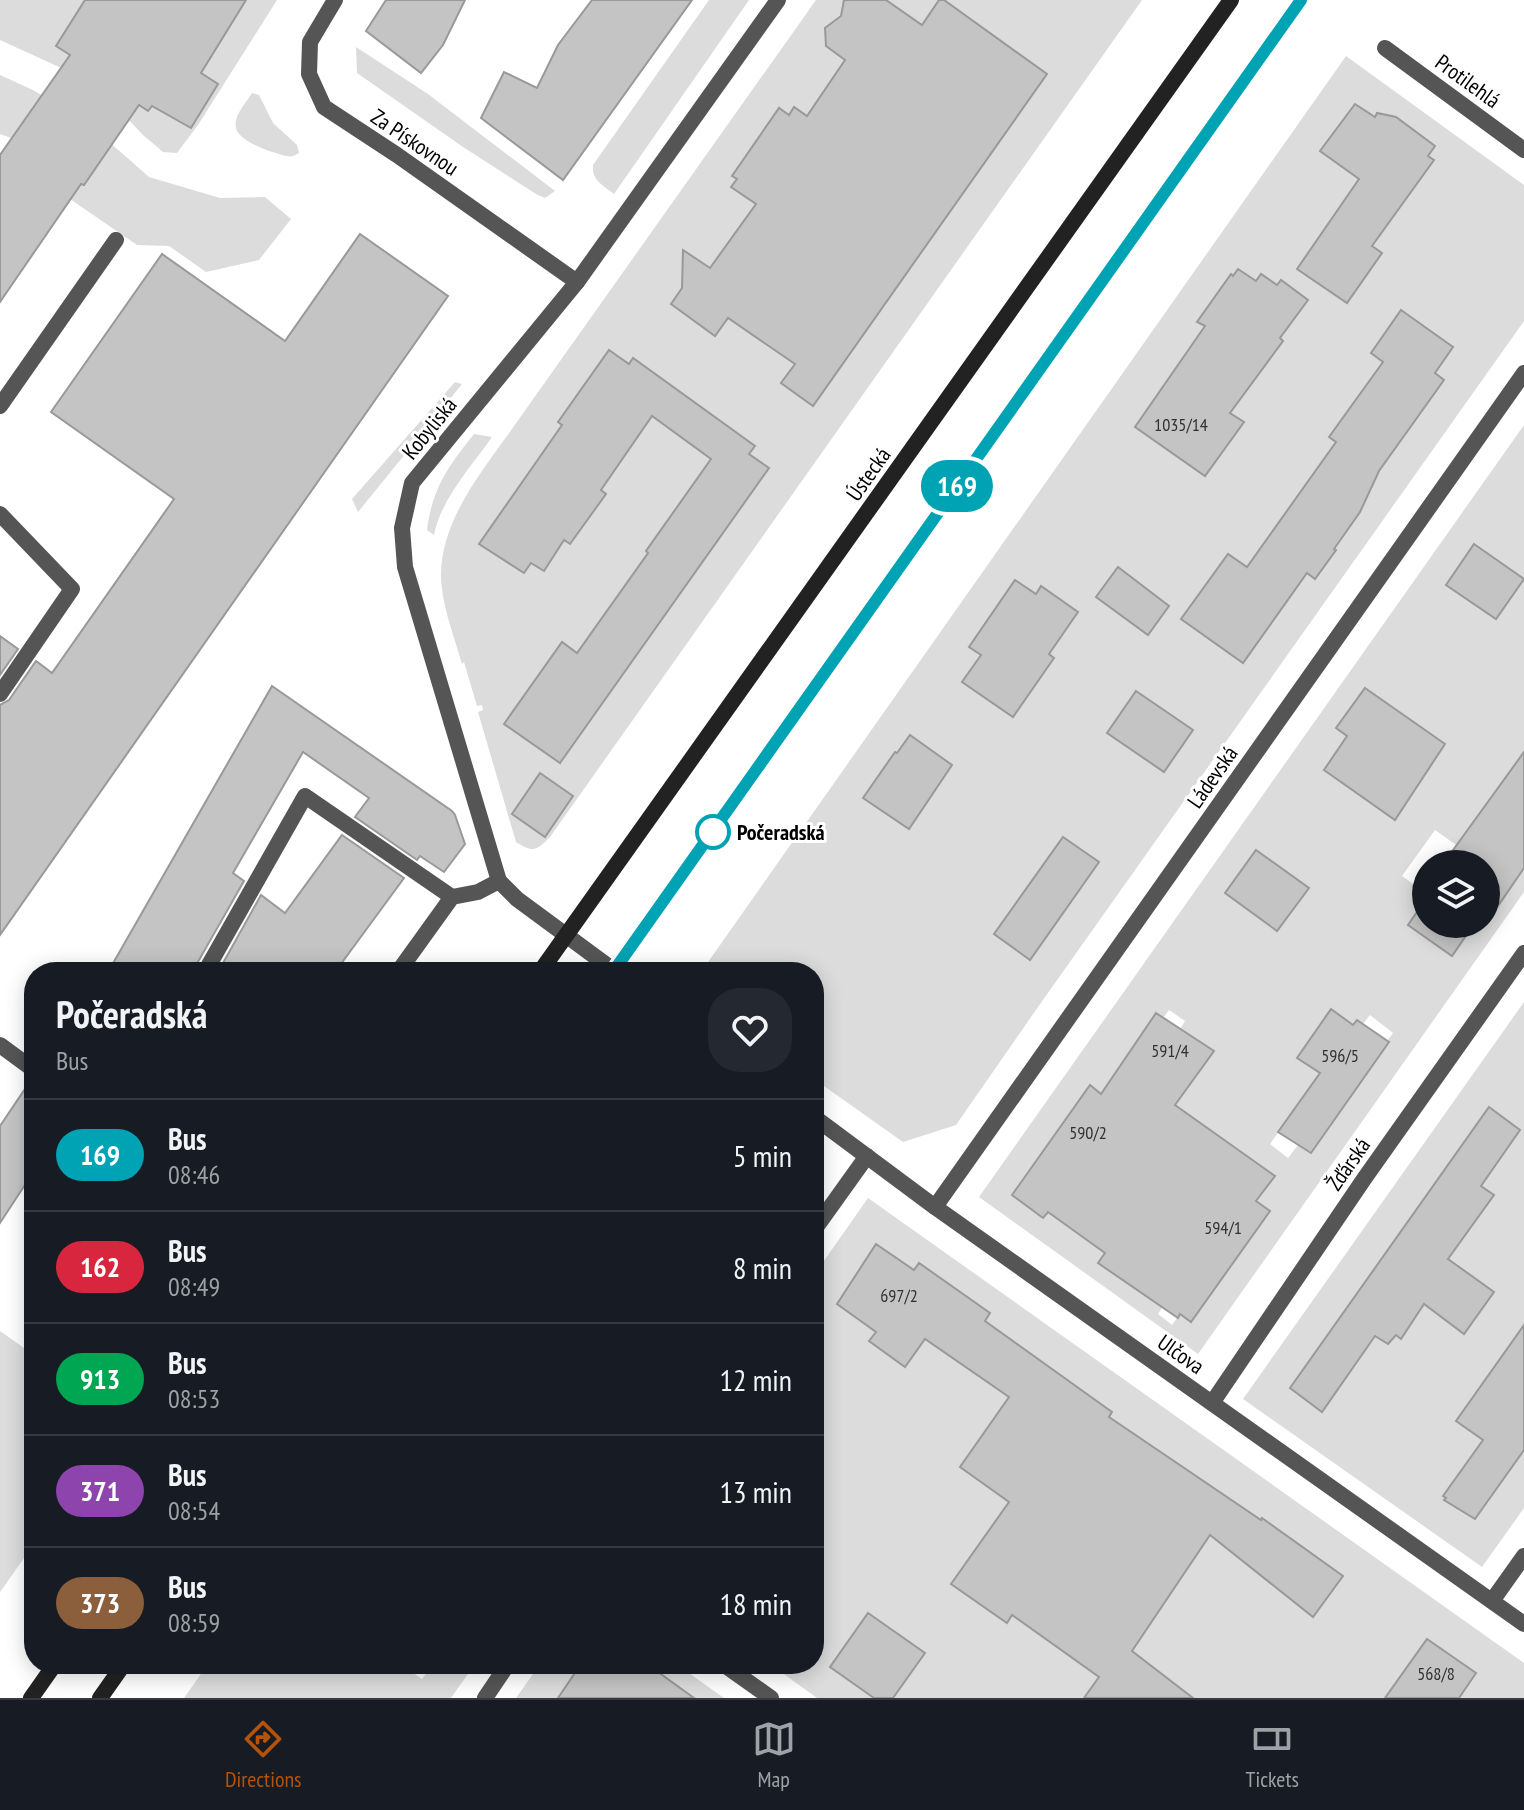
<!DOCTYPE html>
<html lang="en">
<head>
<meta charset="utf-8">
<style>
	body { margin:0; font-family:"PT Sans Narrow",sans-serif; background:#242831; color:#f1f3f6; height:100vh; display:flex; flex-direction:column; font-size:30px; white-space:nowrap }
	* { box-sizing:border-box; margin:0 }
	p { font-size:26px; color:#9ea1a6 }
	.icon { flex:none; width:44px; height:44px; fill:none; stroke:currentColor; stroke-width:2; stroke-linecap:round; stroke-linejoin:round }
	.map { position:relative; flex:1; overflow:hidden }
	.details { position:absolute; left:24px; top:962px; width:800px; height:712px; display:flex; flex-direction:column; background:#171b24; border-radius:32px; box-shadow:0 4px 20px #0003 }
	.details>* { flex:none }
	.badge { padding:0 16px; border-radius:26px; font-size:28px; line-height:52px }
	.tools { position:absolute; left:1412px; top:850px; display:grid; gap:16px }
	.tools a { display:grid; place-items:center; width:88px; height:88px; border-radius:50%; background:#171b24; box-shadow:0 4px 20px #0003; font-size:40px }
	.map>.badge { position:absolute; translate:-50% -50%; box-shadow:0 0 0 4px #fff }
	.round { display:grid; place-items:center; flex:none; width:84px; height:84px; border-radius:32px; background:#242831 }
	.summary { display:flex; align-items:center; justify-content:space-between; height:136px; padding:0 32px }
	h1 { font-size:38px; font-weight:600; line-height:60px }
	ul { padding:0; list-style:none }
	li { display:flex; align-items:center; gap:24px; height:112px; padding:0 32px; border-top:2px solid #363941 }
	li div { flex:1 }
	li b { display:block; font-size:30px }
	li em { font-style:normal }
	li .badge { min-width:88px; font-weight:700; text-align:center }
	.dock { display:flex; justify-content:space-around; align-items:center; height:112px; border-top:2px solid #363941; background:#171b24; font-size:22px; color:#9ea1a6 }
	.dock a { display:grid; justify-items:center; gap:4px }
	.dock .current { color:#b45309 }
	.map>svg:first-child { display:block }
	.green { fill:#dcdcdc; fill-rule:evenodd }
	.building { fill:#c4c4c4; stroke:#999; stroke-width:2 }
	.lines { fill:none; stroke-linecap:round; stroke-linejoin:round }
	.lane { stroke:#555; stroke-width:16 }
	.street { stroke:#555; stroke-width:16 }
	.secondary { stroke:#222; stroke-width:16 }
	.line-casing { stroke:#fff; stroke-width:18 }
	.line { stroke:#00a3b4; stroke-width:12 }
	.stop-dot { fill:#fff; stroke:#00a3b4; stroke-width:4 }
	.labels { text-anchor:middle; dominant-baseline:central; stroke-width:6; stroke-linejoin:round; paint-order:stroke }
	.number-label { font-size:18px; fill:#313131 }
	.street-label { font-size:22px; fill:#000; stroke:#fff }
	.stop-label { font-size:22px; font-weight:bold; fill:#000; stroke:#fff; text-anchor:start }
</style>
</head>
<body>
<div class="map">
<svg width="1524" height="1698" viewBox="0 0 1524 1698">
	<rect width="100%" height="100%" fill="#fff"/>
	<g class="green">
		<path d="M0,0h85l-28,47 91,64 4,-5 39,22 27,-44 -17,-11 45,-73h31l-79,125 -21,28 -14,-1 -20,-17 -49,-52 -94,-43z"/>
		<path d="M709,0h40l-135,194c-10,-8 -23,-14 -21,-29z"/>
		<path d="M816,0h326l-592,837c-14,14 -17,16 -34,5l-38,-130 5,-2 -1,-5 -5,1 -13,-44 -2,2c-8,-29 -21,-60 -21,-90 1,-56 42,-104 73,-148zM562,642l41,29 -18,27 13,11 -37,54 -57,-39z"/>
		<path d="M356,47l72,47 127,97 -10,7 -9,-4 -73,-47 -106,-74z"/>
		<path d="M1346,56l178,129v136l-486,686 -82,118 -53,17 -89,-63v-107h-113z"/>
		<path d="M0,75l35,16 63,41 51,45 71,21 45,-1 26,22 -32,41 -53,12 -37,-26 -32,-1 -67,-46 11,-15 3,1 18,-26 -69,-50 -22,29 -11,-4z"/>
		<path d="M252,93l7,2 14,28 24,22 2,8c-6,3 -6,4 -13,3 -13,-3 -47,-14 -50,-28 -3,-12 10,-25 16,-35z"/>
		<path d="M455,382l7,2 -104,128 -6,-13z"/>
		<path d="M1524,425v467l-326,462 -219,-157zM1523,579l-27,40 -50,-34zM1365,688l80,57 -15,23 -10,-6 -36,50 -60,-42 23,-34zM1435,830l48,34h3v2l26,19 -26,36v3h-12l-22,32 -44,-30 17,-25 -2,-10 -21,-15zM1256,850l52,38 -32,43 -50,-38zM1331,1009l22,16 4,-5 6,4 7,-9 23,18 -6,8 2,2 -78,110 -13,-8 -10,13 -18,-14 50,-71 -22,-15zM1169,1010l16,11 -5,8 33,22 -22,31 -56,-38 21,-31 8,4zM1090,1086l42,30 -89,101 -31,-22zM1198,1122l41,28 -24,32zM1238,1189l31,22 -77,111 -12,-8 -8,11 -14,-11z"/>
		<path d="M474,434l18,3c-21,30 -51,62 -58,98l-7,-5c5,-41 21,-64 47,-96z"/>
		<path d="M1524,1002v506l-42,59 -239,-168z"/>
		<path d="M868,1198l656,465v35h-707l-47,-34h44v-389z"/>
		<path d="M0,1331l34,24v189l-34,48z"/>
		<path d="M208,1664h192l22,15 11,-15h42l-24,34h-267z"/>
		<path d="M540,1664h136l48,34h-208z"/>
	</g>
	<g class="building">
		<path d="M85,0h161l-45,73 17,11 -27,44 -39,-22 -4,5 -9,-6 -55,80 -3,-1 -81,118v-147l70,-100 -14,-9z"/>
		<path d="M386,0h79l-22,45 -22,28 -55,-42z"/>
		<path d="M592,0h100l-129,180 -82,-62 23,-46 33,16 21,-43z"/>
		<path d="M844,0h42l36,25 17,-25h5l103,74 -234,332 -32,-23 14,-19 -67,-46 -13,18 -44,-32 11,-16 1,-38 27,18 46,-64 -25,-17 6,-8 -5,-3 47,-68 10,7 5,-8 13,9 38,-56 -19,-14 -1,-18 16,-12z"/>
		<path d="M1355,104l20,13 2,-4 19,4 39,29 -7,10 6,4 -62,86 10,7 -35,50 -50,-34 62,-90 -39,-28z"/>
		<path d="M360,234l88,62 -448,639v-230l9,-5 27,-39 16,12 122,-174 -123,-87 111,-158 123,87z"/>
		<path d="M1238,269l18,12 5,-7 16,11 4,-5 27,20 -28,38 3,3 -53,72 14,9 -39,54 -70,-49 70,-101 -8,-4 34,-48 2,2z"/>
		<path d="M1401,310l52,37 -18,26 9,7 -65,91 -19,41 -26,37 2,1 -21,29 -8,-6 -64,90 -62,-44 47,-65 19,13 89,-125 -7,-5 54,-75 -12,-9z"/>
		<path d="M609,350l20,14 4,-6 122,88 -6,8 20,14 -209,295 -56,-39 58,-82 15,11 71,-100 -2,-2 65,-92 -59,-43 -51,74 5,4 -36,50 -6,-4 -20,31 -13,-8 -7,10 -45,-29 83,-119 -4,-3z"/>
		<path d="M1474,544l50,35 -28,40 -50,-34z"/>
		<path d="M1118,567l51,39 -21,29 -52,-38z"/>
		<path d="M1015,580l21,14 5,-8 37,26 -29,42 5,4 -41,59 -51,-35 19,-27 -12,-8z"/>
		<path d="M0,636l18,13 -18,26z"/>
		<path d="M272,686l180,125 3,4 10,29 -21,28 -24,-16 -3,4 -62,-43 14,-19 -66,-46 -70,121 11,8 -49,86 -1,5h-86z"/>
		<path d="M1365,688l80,56 -50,76 -71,-50 23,-34 -11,-8z"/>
		<path d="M1136,691l57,39 -29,42 -57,-39z"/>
		<path d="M910,735l42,30 -43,64 -46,-31 32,-46 2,1z"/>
		<path d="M1524,752v116l-37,54 -1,-58h-43z"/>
		<path d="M540,773l33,23 -28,41 -33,-23z"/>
		<path d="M342,835l62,43 -69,94h-117l43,-77 24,18z"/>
		<path d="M1063,837l36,25 -69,98 -36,-26z"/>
		<path d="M1256,850l53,38 -32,43 -52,-38z"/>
		<path d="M1426,899v25h48l-22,32 -44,-31z"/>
		<path d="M1331,1009l22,16 4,-5 32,22 -78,111 -33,-21 42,-59 -23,-15z"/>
		<path d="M1156,1013l58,38 -39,54 100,71 -19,25 14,10 -79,111 -11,-8 -2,4 -80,-55 7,-10 -57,-41 -5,6 -31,-23 78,-110 11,9z"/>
		<path d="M31,1080l3,1v90l-34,52v-97z"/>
		<path d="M1489,1107l31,23 -39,56 13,9 -46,64 46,33 -30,42 -40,-30 -23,35 -5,-4 -8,9 -13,-8 -53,76 -32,-24z"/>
		<path d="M876,1244l38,26 5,-7 71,50 -5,8 127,91 -3,5 152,103 1,-2 81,58 -30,41 -103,-82 -78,116 61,47h-109l15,-21 -87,-62 -5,8 -56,-39 58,-82 -49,-35 49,-70 -84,-58 -20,28 -36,-26 7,-9 -39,-28z"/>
		<path d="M1524,1325v125l-49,69 -31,-19 2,-2 -3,-2 40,-56 -27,-19z"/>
		<path d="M868,1613l57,40 -32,45h-19l-44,-31z"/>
		<path d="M1427,1639l49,34 -17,25h-74z"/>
		<path d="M581,1664h66l47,34h-136z"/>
	</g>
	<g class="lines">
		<g class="lane">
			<path d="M0,406l116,-166"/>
			<path d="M0,514l72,75 -72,105"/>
		</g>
		<g class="street">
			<path d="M335,0l-25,42 -1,32 15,33 73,48 180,127"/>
			<path d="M1385,48l139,102"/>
			<path d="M205,972l100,-176 147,101"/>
			<path d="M398,972l54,-75 26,-5 21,-11"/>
			<path d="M616,972l-99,-73 -18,-18 -94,-314 -3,-39 10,-45 165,-201 201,-282"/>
			<path d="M0,1045l34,25"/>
			<path d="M814,1117l121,90 589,417"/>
			<path d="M935,1207l589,-834"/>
			<path d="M814,1230l53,-74"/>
			<path d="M1212,1403l152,-224 160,-226"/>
			<path d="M1492,1601l32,-45"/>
			<path d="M723,1664l48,34"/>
			<path d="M485,1698l23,-34"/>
		</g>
		<g class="secondary">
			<path d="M540,972l691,-972"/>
			<path d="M613,972l688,-972"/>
			<path d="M31,1698l24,-34"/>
			<path d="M100,1698l24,-34"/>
		</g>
	</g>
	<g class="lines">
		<defs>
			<path id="line" d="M613,972l688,-972"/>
		</defs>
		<use href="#line" class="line-casing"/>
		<use href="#line" class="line"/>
	</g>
	<circle class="stop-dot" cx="713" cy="832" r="16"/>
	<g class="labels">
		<g class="number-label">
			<text x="1181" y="424">1035/14</text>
			<text x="1170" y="1050">591/4</text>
			<text x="1340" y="1055">596/5</text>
			<text x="1088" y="1132">590/2</text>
			<text x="1223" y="1227">594/1</text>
			<text x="899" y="1295">697/2</text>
			<text x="1436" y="1673">568/8</text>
		</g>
		<g class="street-label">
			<text transform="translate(1468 81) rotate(36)">Protilehlá</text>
			<text transform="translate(415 142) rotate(34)">Za Pískovnou</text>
			<text transform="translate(429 428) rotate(-51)">Kobyliská</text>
			<text transform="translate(868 474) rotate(-55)">Ústecká</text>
			<text transform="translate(1212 777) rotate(-55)">Ládevská</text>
			<text transform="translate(1348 1164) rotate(-55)">Žďárská</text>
			<text transform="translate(1181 1354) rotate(35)">Ulčova</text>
		</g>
		<g class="stop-label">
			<text x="737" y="832">Počeradská</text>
		</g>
	</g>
</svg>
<div class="tools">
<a><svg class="icon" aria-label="layers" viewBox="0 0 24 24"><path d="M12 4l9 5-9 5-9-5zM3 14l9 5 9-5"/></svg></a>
</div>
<b class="badge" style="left:957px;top:486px;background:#00a3b4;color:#fff">169</b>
<section class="details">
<div class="summary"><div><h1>Počeradská</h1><p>Bus</p></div><a class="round"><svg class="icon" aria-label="heart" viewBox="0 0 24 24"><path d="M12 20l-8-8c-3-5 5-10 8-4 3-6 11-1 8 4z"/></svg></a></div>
<ul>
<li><span class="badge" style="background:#00a3b4;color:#fff">169</span><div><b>Bus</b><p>08:46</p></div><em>5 min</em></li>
<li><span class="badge" style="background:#d7263d;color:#fff">162</span><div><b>Bus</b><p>08:49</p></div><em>8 min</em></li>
<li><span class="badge" style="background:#00a651;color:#fff">913</span><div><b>Bus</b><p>08:53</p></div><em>12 min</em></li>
<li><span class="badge" style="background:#8e44ad;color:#fff">371</span><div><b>Bus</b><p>08:54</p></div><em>13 min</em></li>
<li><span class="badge" style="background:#8b5e3c;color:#fff">373</span><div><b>Bus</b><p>08:59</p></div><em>18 min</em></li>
</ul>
</section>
</div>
<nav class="dock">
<a class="current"><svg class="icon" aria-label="directions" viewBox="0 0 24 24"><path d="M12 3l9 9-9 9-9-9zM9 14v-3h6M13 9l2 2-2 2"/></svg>Directions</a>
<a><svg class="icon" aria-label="map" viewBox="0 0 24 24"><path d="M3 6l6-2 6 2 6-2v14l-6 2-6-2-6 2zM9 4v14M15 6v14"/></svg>Map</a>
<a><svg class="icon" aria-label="tickets" viewBox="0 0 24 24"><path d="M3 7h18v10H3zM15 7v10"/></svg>Tickets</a>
</nav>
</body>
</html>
